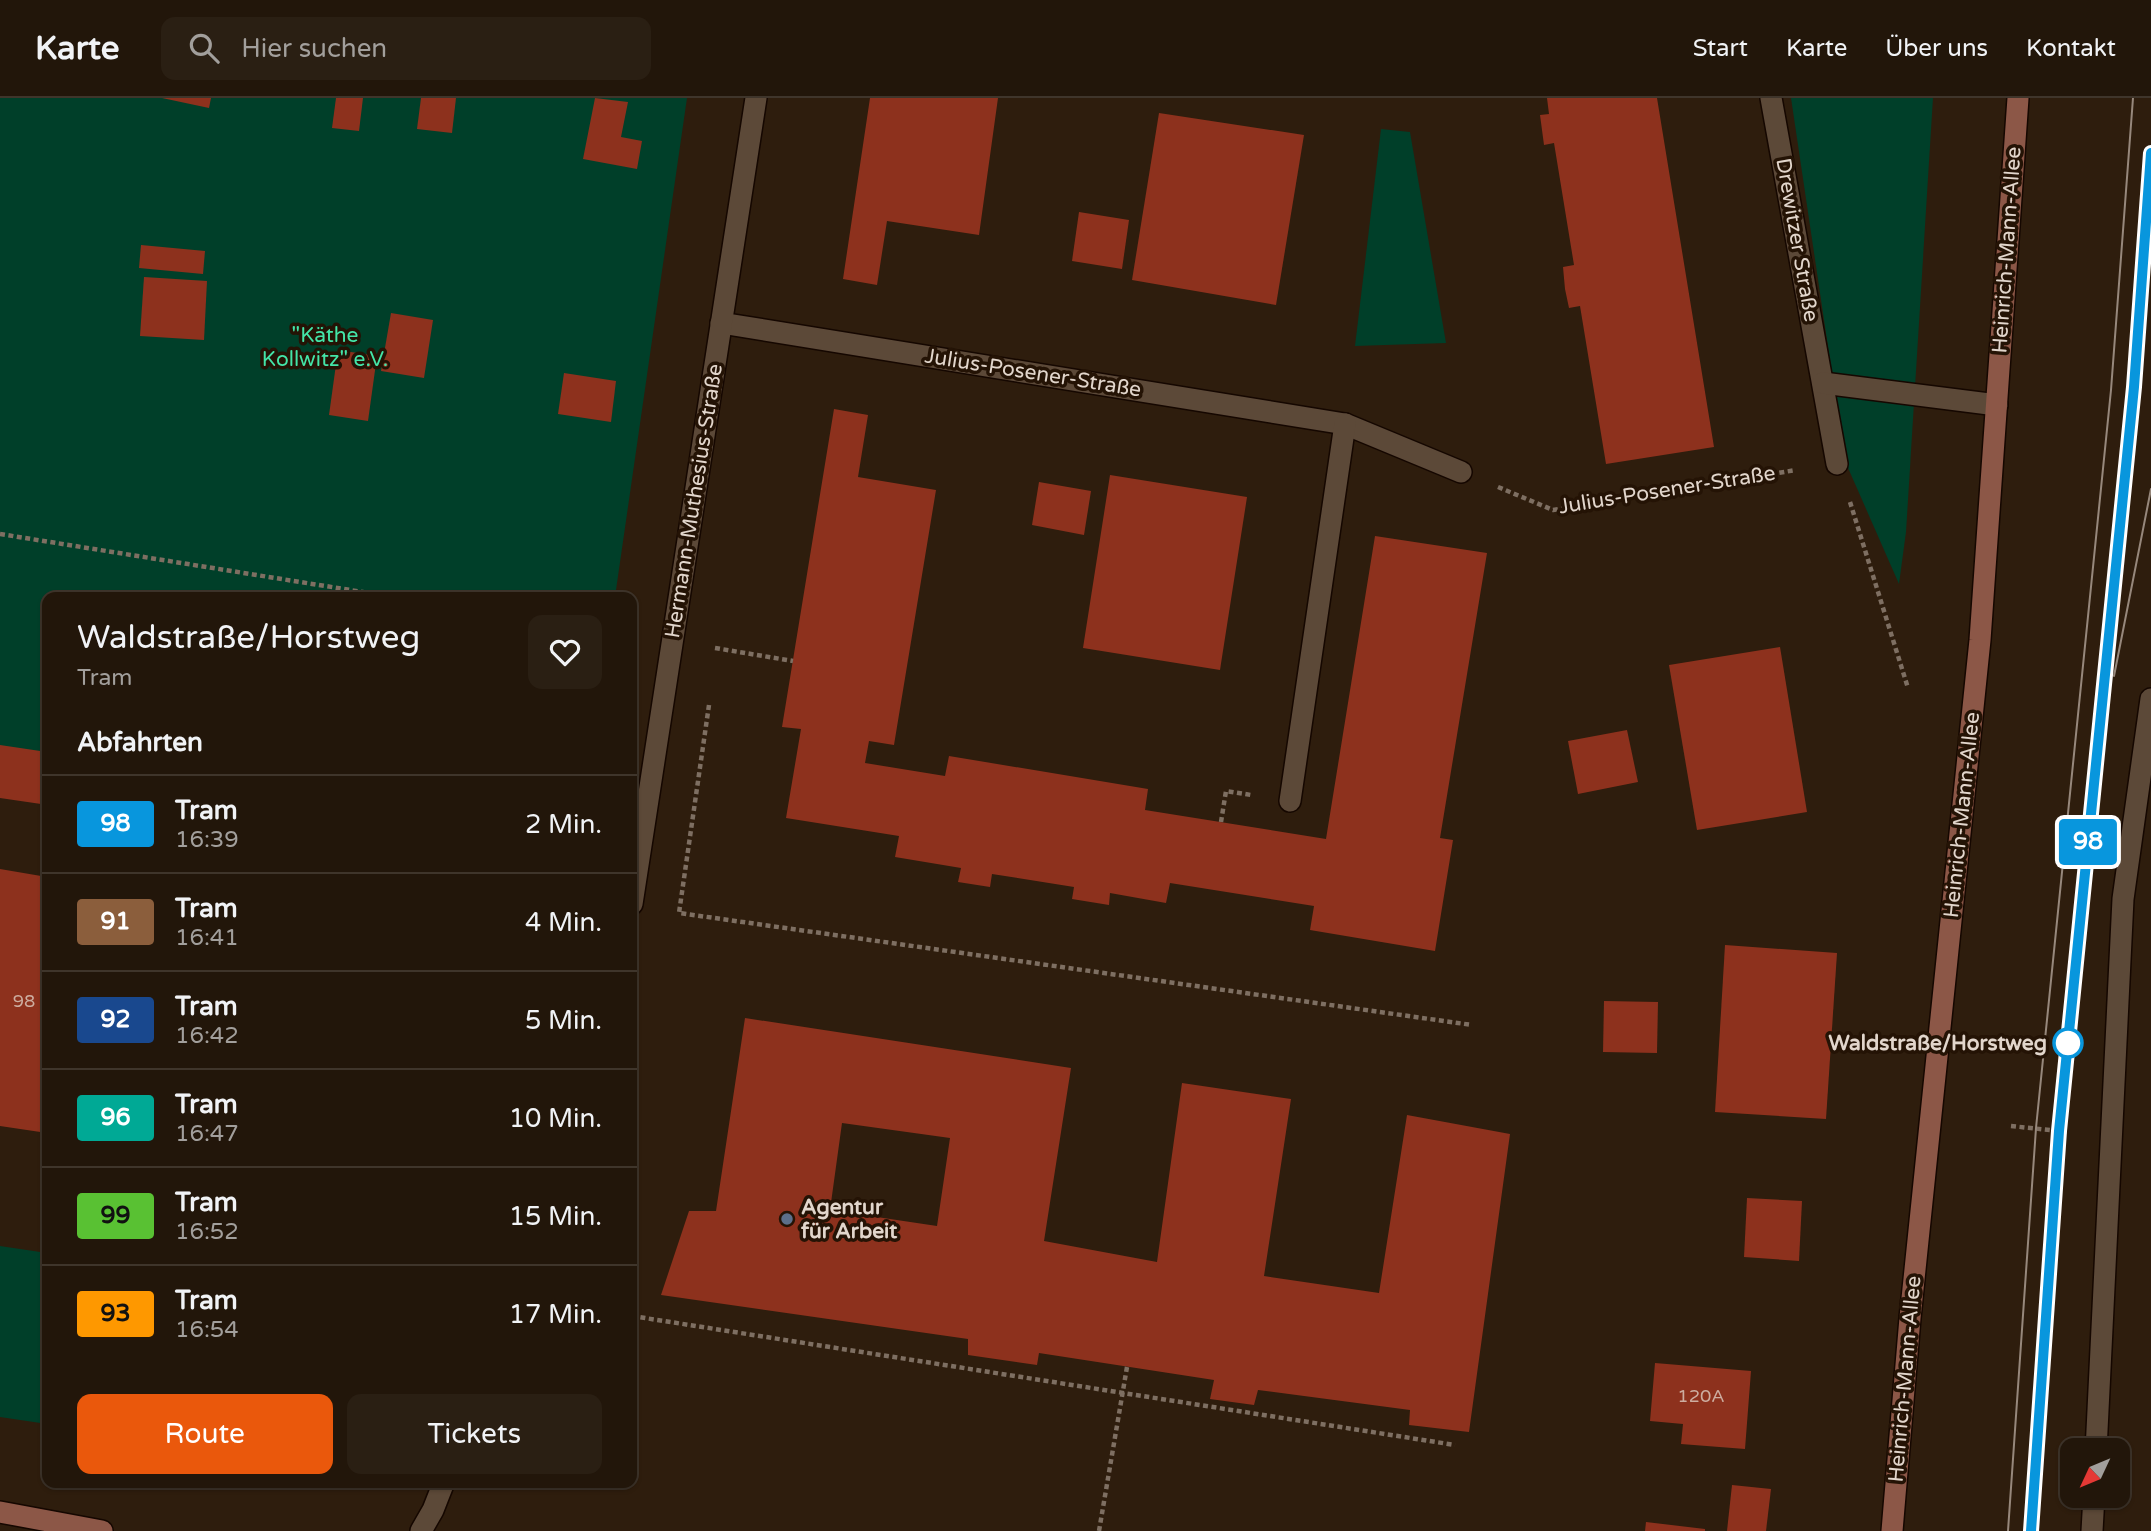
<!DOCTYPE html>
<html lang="de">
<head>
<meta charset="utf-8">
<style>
	body { margin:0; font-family:"Varela Round",sans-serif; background:#2a1f13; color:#f1f3f6; height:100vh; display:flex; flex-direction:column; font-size:26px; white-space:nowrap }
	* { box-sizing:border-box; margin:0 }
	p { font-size:23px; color:#a29f9c }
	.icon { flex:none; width:38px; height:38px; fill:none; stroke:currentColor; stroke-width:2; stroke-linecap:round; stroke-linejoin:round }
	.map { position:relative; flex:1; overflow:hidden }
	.drawer { position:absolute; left:42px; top:494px; width:595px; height:896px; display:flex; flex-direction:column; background:#22160a; border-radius:14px; box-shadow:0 2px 5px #0004,0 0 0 2px #3f352b }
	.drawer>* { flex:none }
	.badge { padding:0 14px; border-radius:5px; font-size:24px; line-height:46px }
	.needle { width:46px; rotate:226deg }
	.buttons { position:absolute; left:2060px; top:1340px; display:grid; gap:14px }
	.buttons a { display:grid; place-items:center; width:70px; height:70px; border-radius:14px; background:#22160a; box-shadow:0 2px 5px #0004,0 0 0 2px #3f352b; font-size:35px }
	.map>.badge { position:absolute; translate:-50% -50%; box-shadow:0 0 0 4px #fff }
	h2 { padding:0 35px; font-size:26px; line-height:63px }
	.round { display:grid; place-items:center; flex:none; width:74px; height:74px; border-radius:14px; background:#2a1f13 }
	.overview { display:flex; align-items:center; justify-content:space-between; height:119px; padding:0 35px }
	h1 { font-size:33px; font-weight:600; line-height:52px }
	.action { display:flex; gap:14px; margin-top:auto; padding:14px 35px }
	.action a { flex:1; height:80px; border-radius:14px; background:#ea580c; color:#fff; font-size:28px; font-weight:600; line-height:80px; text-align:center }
	.action a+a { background:#2a1f13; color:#f1f3f6 }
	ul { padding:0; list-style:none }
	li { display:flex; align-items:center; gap:21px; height:98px; padding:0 35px; border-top:2px solid #3f352b }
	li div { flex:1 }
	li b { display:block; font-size:26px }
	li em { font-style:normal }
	li .badge { min-width:77px; font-weight:700; text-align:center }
	header { display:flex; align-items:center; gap:42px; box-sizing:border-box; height:98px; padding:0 35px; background:#22160a; border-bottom:2px solid #3f352b }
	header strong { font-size:33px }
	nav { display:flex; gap:38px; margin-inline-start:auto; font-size:24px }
	.search { width:490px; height:63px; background:#2a1f13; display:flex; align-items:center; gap:18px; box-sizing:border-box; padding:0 24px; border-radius:14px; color:#a29f9c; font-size:26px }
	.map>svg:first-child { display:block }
	.green { fill:#003f29 }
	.building { fill:#8d311d; fill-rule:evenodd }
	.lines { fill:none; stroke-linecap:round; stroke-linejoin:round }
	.lane-casing { stroke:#150700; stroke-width:24 }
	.street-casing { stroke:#150700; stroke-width:24 }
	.secondary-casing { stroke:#150700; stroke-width:24 }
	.path { stroke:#7e6f62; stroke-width:4.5; stroke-dasharray:5 3.5; stroke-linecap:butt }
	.lane { stroke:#5c4938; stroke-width:21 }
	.street { stroke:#5c4938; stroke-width:21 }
	.secondary { stroke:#8c5747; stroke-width:21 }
	.tram { stroke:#97887c; stroke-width:2 }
	.line-casing { stroke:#fff; stroke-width:16 }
	.line { stroke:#0896dd; stroke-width:10 }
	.stop-dot { fill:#fff; stroke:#0896dd; stroke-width:3.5 }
	.service-dot { fill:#5c6f8a; stroke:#241305; stroke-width:2.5 }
	.labels { text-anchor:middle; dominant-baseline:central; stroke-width:7; stroke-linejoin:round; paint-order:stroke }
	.number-label { font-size:18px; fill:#cdada0 }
	.street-label { font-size:21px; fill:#e2d6cc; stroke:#241305 }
	.park-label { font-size:21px; fill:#43e5a8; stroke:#241305 }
	.stop-label { font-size:21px; font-weight:bold; fill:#e2d6cc; stroke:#241305; text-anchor:end }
	.poi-label { font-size:21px; font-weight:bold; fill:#e2d6cc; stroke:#241305; text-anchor:start }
</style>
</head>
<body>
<header>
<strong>Karte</strong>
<div class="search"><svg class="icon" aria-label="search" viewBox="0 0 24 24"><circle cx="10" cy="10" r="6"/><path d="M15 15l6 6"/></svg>Hier suchen</div>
<nav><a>Start</a><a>Karte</a><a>Über uns</a><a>Kontakt</a></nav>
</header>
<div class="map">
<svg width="2151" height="1433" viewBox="0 0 2151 1433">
	<rect width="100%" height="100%" fill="#2e1d0d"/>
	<g class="green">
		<path d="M0,0h687l-72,499h-568v207l-47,-8z"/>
		<path d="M1791,0h142l-27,434 -7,52 -54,-123z"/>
		<path d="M1381,31l29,3 36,211 -91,3z"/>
		<path d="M0,1148l47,7v171l-47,-7z"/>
	</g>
	<g class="building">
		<path d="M162,0h49l-2,10z"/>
		<path d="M336,0h27l-4,33 -27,-3z"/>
		<path d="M421,0h35l-4,35 -35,-4z"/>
		<path d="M595,0l33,4 -7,35 21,4 -5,28 -54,-10z"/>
		<path d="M870,0h128l-19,137 -92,-14 -10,64 -34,-6z"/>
		<path d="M1547,0h110l57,349 -108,17 -26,-158 -11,2 -4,-19 -2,-22 11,-2 -20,-122 -10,2 -4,-30 9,-1z"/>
		<path d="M1159,15l145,22 -28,170 -144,-25z"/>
		<path d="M1079,114l50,8 -7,49 -50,-8z"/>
		<path d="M141,147l64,6 -2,23 -64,-6z"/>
		<path d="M144,179l63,4 -3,59 -64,-4z"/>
		<path d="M391,215l42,7 -9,58 -43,-7z"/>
		<path d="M338,252l39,6 -9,65 -39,-6z"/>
		<path d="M564,275l52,8 -5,41 -53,-8z"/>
		<path d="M834,311l34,6 -10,62 78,13 -42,255 -25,-4 -4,22 80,13 4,-20 199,33 -3,21 181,29 49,-303 112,17 -47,285 13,2 -18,111 -125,-21 4,-24 -144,-23 -4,20 -56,-10 -1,12 -37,-6 2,-12 -82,-13 -2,13 -32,-5 3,-14 -66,-11 4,-21 -113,-18 15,-89 -19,-2z"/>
		<path d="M1110,377l137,22 -27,173 -137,-22z"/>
		<path d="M1039,384l52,9 -7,44 -52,-10z"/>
		<path d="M1780,549l27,165 -110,18 -28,-165z"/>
		<path d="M1627,632l11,52 -60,12 -10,-53z"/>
		<path d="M0,647l47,7 -6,52 -41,-6z"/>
		<path d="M0,771l47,8v256l-47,-7z"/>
		<path d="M1725,847l112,8 -11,166 -111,-7z"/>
		<path d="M1604,903l54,1 -1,51 -54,-1z"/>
		<path d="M745,920l326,50 -27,173 113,21 25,-179 109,16 -27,177 115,17 28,-178 103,19 -41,298 -60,-7 1,-15 -152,-20 -4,15 -44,-6 4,-19 -175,-27 -2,12 -69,-10v-16l-307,-44 28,-84h27zM842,1025l108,15 -13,88 -107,-16z"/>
		<path d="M1747,1100l55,3 -3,60 -55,-4z"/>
		<path d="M1655,1265l96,8 -6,78 -64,-5 2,-20 -33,-3z"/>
		<path d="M1732,1387l39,4 -5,42h-39z"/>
		<path d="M1646,1424l59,7v2h-60z"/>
	</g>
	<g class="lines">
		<defs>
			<g id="lane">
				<path d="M1771,0l66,366"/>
				<path d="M1823,285l174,22"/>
			</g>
			<g id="street">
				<path d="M721,225l624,101 116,48"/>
				<path d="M1290,703l55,-377"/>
				<path d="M632,806l124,-806"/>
				<path d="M2096,1353l27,-552 28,-200"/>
				<path d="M421,1433l12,-21 11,-28"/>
				<path d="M2092,1433l2,-35"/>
			</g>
			<g id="secondary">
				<path d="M0,1414l102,19"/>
				<path d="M1892,1433l18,-213 70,-678 38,-542"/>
			</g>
		</defs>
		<use href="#lane" class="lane-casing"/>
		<use href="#street" class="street-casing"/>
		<use href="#secondary" class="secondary-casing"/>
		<g class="path">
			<path d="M1498,389l55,23 243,-40"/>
			<path d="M1850,404l58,186"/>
			<path d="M0,436l394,63"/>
			<path d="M715,550l78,13"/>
			<path d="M709,607l-30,208 793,112"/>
			<path d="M1221,724l5,-31 25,4"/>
			<path d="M2011,1028l58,6"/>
			<path d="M632,1218l823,129"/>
			<path d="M1099,1433l28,-164"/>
		</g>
		<use href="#lane" class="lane"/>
		<use href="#street" class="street"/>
		<use href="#secondary" class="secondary"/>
		<g class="tram">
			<path d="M2114,578l37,-187"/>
			<path d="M2008,1433l28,-403 75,-738 22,-292"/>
			<path d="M2031,1433l28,-400 75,-744 17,-233"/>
		</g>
	</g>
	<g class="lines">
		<defs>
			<path id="line" d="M2031,1433l28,-400 75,-744 17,-234"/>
		</defs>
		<use href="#line" class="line-casing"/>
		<use href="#line" class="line"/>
	</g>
	<circle class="stop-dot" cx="2068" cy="945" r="14"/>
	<circle class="service-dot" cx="787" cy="1121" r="7"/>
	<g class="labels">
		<g class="number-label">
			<text x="24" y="903">98</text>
			<text x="1701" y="1298">120A</text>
		</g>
		<g class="street-label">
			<text transform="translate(1797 142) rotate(80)">Drewitzer Straße</text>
			<text transform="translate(2007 152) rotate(-86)">Heinrich-Mann-Allee</text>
			<text transform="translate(1033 275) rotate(9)">Julius-Posener-Straße</text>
			<text transform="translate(1667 392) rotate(-9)">Julius-Posener-Straße</text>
			<text transform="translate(694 403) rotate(-81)">Hermann-Muthesius-Straße</text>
			<text transform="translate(1962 717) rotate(-84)">Heinrich-Mann-Allee</text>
			<text transform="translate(1905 1281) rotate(-85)">Heinrich-Mann-Allee</text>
		</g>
		<g class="park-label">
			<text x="325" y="237">"Käthe<tspan x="325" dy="24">Kollwitz" e.V.</tspan></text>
		</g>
		<g class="stop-label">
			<text x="2047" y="945">Waldstraße/Horstweg</text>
		</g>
		<g class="poi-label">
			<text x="801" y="1109">Agentur<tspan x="801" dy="24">für Arbeit</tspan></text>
		</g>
	</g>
</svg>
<div class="buttons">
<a><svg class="needle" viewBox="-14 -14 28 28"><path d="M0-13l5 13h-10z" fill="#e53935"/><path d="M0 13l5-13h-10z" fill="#a29f9c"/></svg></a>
</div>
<b class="badge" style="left:2088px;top:744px;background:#0896dd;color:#fff">98</b>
<section class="drawer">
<div class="overview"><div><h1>Waldstraße/Horstweg</h1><p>Tram</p></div><a class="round"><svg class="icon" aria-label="heart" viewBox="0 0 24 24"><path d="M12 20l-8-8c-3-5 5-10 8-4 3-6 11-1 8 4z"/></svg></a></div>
<h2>Abfahrten</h2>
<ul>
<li><span class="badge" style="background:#0896dd;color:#fff">98</span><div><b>Tram</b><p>16:39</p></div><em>2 Min.</em></li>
<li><span class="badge" style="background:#8b5e3c;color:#fff">91</span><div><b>Tram</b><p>16:41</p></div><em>4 Min.</em></li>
<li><span class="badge" style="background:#19488e;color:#fff">92</span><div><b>Tram</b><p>16:42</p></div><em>5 Min.</em></li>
<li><span class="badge" style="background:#00a995;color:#fff">96</span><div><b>Tram</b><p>16:47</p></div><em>10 Min.</em></li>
<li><span class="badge" style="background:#59c133;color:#111">99</span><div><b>Tram</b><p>16:52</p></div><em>15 Min.</em></li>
<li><span class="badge" style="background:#fe9800;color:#111">93</span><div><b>Tram</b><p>16:54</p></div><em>17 Min.</em></li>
</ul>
<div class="action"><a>Route</a><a>Tickets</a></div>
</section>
</div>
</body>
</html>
